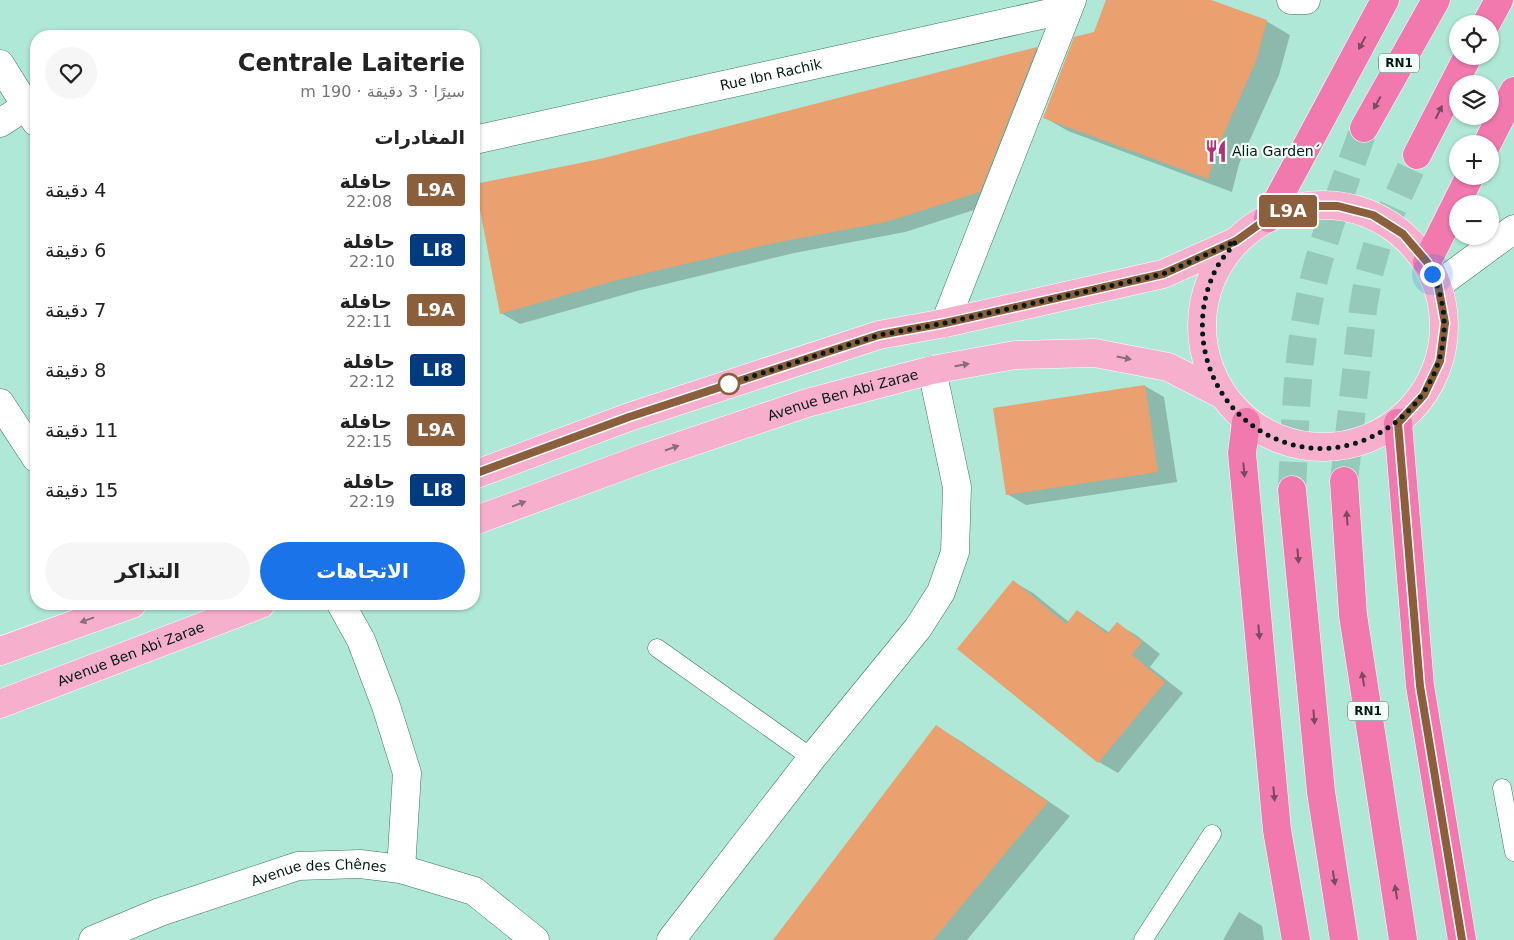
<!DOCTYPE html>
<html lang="ar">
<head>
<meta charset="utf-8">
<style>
	body { margin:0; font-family:"DejaVu Sans",Vazirmatn,sans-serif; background:#f6f6f6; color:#222; direction:rtl; height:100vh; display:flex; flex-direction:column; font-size:19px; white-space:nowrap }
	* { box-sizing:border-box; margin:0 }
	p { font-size:16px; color:#767676 }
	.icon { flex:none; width:28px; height:28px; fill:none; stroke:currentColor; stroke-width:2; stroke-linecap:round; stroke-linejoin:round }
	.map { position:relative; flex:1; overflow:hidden; direction:ltr }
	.details { position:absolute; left:30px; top:30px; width:450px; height:580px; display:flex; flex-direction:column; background:#fff; border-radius:20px; box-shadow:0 1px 4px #0004; direction:rtl }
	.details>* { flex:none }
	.badge { padding:0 10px; border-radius:4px; font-size:18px; line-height:32px }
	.tools { position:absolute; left:1449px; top:15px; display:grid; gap:10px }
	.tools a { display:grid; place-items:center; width:50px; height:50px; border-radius:50%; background:#fff; box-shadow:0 1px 4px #0004; font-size:25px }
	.you { position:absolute; width:25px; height:25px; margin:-12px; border:4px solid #fff; border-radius:50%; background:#1a73e8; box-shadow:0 0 0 8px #1a73e833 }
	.map>.badge { position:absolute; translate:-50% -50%; box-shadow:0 0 0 2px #fff }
	h2 { padding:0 15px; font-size:19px; line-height:45px }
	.round { display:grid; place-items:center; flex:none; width:52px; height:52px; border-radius:26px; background:#f6f6f6 }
	.headline { display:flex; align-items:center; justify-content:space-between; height:85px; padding:0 15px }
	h1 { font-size:24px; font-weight:700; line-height:38px }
	.cta { display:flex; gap:10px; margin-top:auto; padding:10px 15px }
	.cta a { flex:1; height:58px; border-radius:30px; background:#1a73e8; color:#fff; font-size:20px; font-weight:700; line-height:58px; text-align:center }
	.cta a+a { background:#f6f6f6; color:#222 }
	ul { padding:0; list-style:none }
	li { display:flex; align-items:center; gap:15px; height:60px; padding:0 15px }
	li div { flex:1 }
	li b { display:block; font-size:19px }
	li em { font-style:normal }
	li .badge { min-width:55px; font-weight:700; text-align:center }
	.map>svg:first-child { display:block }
	.shadow { fill:#0003 }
	.building { fill:#eaa06f }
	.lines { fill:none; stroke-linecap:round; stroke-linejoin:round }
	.highway-tunnel { stroke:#95c9b9; stroke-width:28; stroke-dasharray:28 14; stroke-linecap:butt }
	.lane-casing { stroke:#3e7465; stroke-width:19 }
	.street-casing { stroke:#3e7465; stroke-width:29 }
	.primary-casing { stroke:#fff; stroke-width:29 }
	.highway-casing { stroke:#fff; stroke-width:29 }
	.lane { stroke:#fff; stroke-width:18 }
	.street { stroke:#fff; stroke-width:28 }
	.primary { stroke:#f7afce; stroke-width:28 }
	.highway { stroke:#f179ae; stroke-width:28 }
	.oneway { fill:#7a4a61 }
	.oneway2 { fill:#8a6c7a }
	.line-casing { stroke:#fff; stroke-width:11 }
	.line { stroke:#8b5e3c; stroke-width:8 }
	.walk { stroke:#041a14; stroke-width:5; stroke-dasharray:0 9 }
	.stop-dot { fill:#fff; stroke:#8b5e3c; stroke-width:2.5 }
	.labels { text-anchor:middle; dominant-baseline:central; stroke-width:4.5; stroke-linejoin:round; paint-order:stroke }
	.shield { fill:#f3fefa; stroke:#4c5e59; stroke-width:1 }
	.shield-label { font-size:12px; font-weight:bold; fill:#041a14 }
	.street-label { font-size:14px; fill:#041a14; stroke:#f3fefa }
	.poi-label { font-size:14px; fill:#041a14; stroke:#f3fefa; text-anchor:start }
</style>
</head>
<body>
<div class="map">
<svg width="1514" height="940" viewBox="0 0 1514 940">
	<rect width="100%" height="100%" fill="#afe8d6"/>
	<g class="shadow">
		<path d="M1107,0h101l58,21 24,14 -11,40 -40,89 -7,28 -164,-61 -24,-14 51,-84z"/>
		<path d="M1036,48l19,11 -56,143 -94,30 -111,21 -157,38 -117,33 -19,-11 99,-153z"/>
		<path d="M1145,386l19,11 13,85 -151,23 -19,-11z"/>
		<path d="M1014,582l19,11 36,29 9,-11 32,22 7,-9 19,11 24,19 -10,13 33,26 -65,80 -19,-11 -140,-113z"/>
		<path d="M937,727l22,13 111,76 -103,124h-171z"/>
		<path d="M1239,912l23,14 2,14h-41z"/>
	</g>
	<g class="building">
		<path d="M1106,0h105l56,20 -11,41 -40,90 -8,28 -165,-61 31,-81 20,-5z"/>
		<path d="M1037,47l-57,145 -94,30 -112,21 -157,37 -117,34 -25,-130 125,-25z"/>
		<path d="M1145,385l13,87 -152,23 -13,-87z"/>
		<path d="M1013,580l53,44 11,-14 30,24 10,-12 25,20 -10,13 33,27 -67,81 -141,-114z"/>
		<path d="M936,725l112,77 -115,138h-160z"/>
	</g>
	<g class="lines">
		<g class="highway-tunnel">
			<path d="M1344,481l19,-172 6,-35 10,-36 38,-83"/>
			<path d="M1292,490c3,-60 4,-119 15,-178 11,-63 36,-124 57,-184"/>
		</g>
		<defs>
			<g id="lane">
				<path d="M657,648l155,110"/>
				<path d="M1502,788l12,64"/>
				<path d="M1143,940l69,-106"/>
			</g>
			<g id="street">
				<path d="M1291,0h15"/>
				<path d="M0,64l36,58"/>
				<path d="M0,123l26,-17"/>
				<path id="s1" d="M474,140l594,-131"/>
				<path d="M1438,285l76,-56"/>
				<path d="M945,323l127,-323"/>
				<path d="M0,403l36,55"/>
				<path d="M341,604l20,36 25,66 21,67 -6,96"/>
				<path id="s2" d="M93,940l67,-28 138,-46 62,-2 41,5 73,22 61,49"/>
				<path d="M671,940l141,-182 106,-130 23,-36 14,-40 2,-65 -25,-117"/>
			</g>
			<g id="primary">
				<circle cx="1323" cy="326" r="121"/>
				<path d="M474,475l155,-58 250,-82 66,-12 218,-49 74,-33"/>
				<path id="s3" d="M474,521l173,-64 160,-54 125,-33 83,-15 80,-2 73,14 53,27"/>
				<path d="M0,651l132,-47"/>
				<path id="s4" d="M0,704l261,-100"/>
			</g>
			<g id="highway">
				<path d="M1486,24l13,-24"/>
				<path d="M1364,128l72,-128"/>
				<path d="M1487,144l27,-53"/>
				<path d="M1417,155l51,-99"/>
				<path d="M1268,218l117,-218"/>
				<path d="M1427,262l43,-86"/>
				<path d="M1246,422l-4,31 35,377 19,110"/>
				<path d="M1398,423l22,263 42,254"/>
				<path d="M1344,481l9,134 50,325"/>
				<path d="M1292,490l29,302 23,148"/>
			</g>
		</defs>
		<use href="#lane" class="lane-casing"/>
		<use href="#street" class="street-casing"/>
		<use href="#primary" class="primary-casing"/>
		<use href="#highway" class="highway-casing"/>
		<use href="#lane" class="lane"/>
		<use href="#street" class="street"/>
		<use href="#primary" class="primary"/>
		<use href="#highway" class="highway"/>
	</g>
	<defs><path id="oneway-solid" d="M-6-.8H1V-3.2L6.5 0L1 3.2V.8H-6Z" transform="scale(1.25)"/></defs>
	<g class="oneway">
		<use href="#oneway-solid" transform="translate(1362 43) rotate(118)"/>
		<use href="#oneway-solid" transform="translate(1377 103) rotate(119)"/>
		<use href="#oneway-solid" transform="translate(1439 112) rotate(-64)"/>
		<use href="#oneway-solid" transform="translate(1244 470) rotate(85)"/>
		<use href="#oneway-solid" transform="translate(1347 518) rotate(-94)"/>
		<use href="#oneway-solid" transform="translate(1298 556) rotate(85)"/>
		<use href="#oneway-solid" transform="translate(1259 632) rotate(85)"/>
		<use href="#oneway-solid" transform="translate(1363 679) rotate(-99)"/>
		<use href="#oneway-solid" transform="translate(1314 717) rotate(85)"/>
		<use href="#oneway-solid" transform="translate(1274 794) rotate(85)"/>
		<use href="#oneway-solid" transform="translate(1334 878) rotate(81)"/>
		<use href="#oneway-solid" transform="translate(1396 892) rotate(-99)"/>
	</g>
	<g class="oneway2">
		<use href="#oneway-solid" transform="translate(1124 358) rotate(11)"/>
		<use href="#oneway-solid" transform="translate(962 365) rotate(-10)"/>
		<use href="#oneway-solid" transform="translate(672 448) rotate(-19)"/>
		<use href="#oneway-solid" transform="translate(519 504) rotate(-21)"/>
		<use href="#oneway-solid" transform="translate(87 620) rotate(160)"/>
	</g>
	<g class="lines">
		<defs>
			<path id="line" d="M474,474l155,-57 250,-82 66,-12 218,-49 73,-33 32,-23 35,-12h35l35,9 30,19 24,28 11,23 7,38 -5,38 -16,34 -26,28 22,263 42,254"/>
		</defs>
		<use href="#line" class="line-casing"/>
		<use href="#line" class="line"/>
		<path class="walk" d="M729,384l150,-49 66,-12 218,-49 73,-33c-6,9 -15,18 -20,28 -33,65 -4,146 65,172 60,23 126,-10 152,-65 15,-32 15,-71 -1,-102"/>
	</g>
	<defs>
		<symbol id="restaurant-bare" viewBox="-9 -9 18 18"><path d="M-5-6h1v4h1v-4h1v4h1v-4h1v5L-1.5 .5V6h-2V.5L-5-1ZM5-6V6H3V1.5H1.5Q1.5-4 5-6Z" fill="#b42f73" stroke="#f3fefa" stroke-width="2.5" paint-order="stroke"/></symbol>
	</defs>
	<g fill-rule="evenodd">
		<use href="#restaurant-bare" x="1200" y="135" width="32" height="32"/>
	</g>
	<circle class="stop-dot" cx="729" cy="384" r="10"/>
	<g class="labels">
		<g class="shield">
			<rect x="1379" y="53.5" width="40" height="19" rx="4"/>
			<rect x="1348" y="701.5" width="40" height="19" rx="4"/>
		</g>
		<g class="shield-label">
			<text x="1399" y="63">RN1</text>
			<text x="1368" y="711">RN1</text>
		</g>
		<g class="street-label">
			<text stroke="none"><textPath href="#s1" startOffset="304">Rue Ibn Rachik</textPath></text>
			<text stroke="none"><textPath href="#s3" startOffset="390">Avenue Ben Abi Zarae</textPath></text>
			<text stroke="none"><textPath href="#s4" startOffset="140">Avenue Ben Abi Zarae</textPath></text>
			<text stroke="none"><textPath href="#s2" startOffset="238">Avenue des Chênes</textPath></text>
		</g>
		<g class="poi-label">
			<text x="1232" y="151">Alia Garden´</text>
		</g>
	</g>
</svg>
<div class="tools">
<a><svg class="icon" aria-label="locate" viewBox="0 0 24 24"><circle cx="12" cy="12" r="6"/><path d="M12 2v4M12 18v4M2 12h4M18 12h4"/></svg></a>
<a><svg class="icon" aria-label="layers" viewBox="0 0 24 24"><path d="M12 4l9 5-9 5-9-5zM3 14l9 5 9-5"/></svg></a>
<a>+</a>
<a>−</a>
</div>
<div class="you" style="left:1432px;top:274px"></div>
<b class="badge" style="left:1288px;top:211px;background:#8b5e3c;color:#fff">L9A</b>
<section class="details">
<div class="headline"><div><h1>Centrale Laiterie</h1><p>سيرًا · 3 دقيقة · 190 m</p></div><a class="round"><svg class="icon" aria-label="heart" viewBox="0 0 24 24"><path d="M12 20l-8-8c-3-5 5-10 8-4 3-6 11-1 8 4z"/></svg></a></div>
<h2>المغادرات</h2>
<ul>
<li><span class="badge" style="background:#8b5e3c;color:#fff">L9A</span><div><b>حافلة</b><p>22:08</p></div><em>4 دقيقة</em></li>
<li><span class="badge" style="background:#003b80;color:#fff">LI8</span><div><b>حافلة</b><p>22:10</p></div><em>6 دقيقة</em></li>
<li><span class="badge" style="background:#8b5e3c;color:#fff">L9A</span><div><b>حافلة</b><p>22:11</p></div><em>7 دقيقة</em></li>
<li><span class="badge" style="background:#003b80;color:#fff">LI8</span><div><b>حافلة</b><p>22:12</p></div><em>8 دقيقة</em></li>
<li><span class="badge" style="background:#8b5e3c;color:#fff">L9A</span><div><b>حافلة</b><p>22:15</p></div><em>11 دقيقة</em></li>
<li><span class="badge" style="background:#003b80;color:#fff">LI8</span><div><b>حافلة</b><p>22:19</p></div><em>15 دقيقة</em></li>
</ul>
<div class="cta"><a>الاتجاهات</a><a>التذاكر</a></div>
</section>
</div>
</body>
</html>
